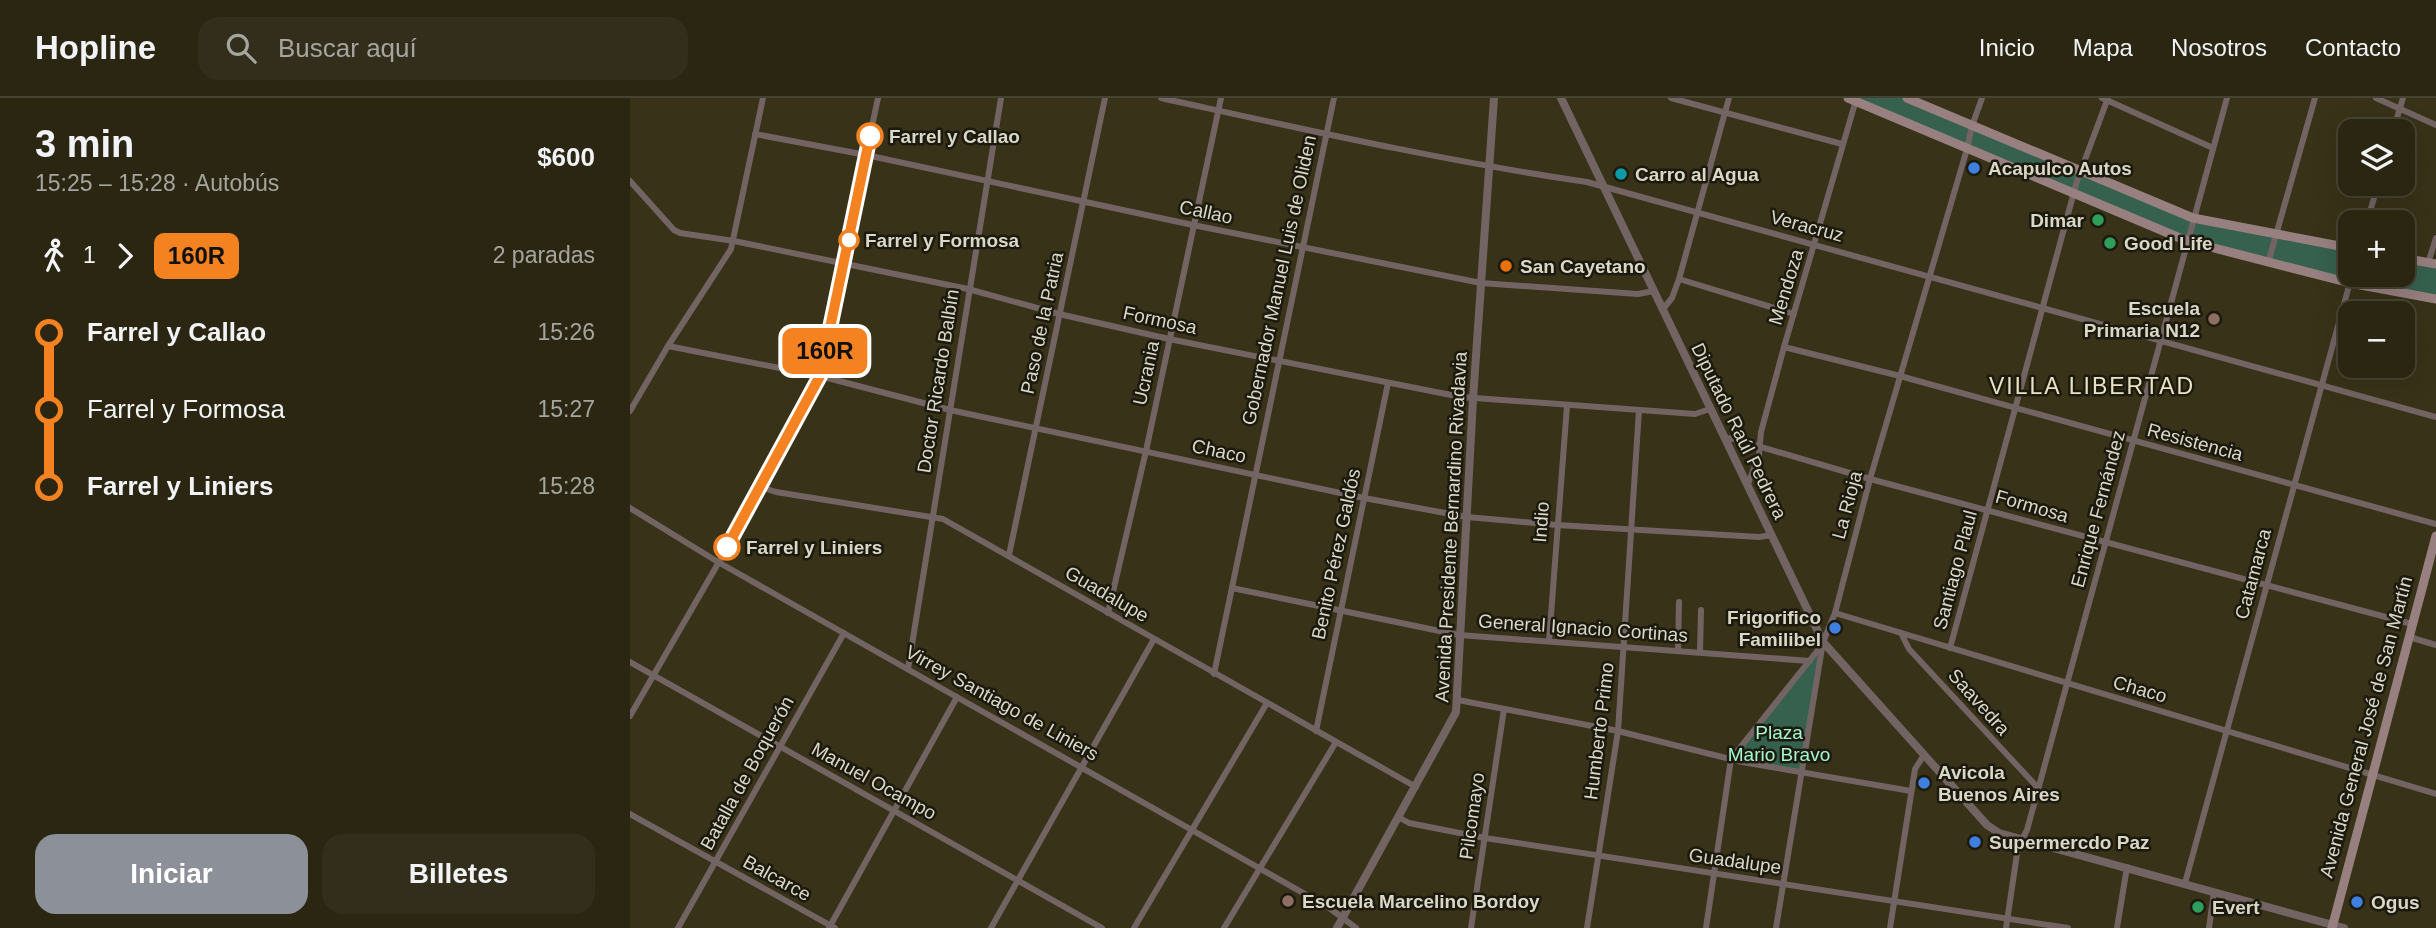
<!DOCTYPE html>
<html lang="es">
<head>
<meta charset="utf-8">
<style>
	body { margin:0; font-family:Helvetica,sans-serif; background:#322e1b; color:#f1f3f6; height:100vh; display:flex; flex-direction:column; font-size:26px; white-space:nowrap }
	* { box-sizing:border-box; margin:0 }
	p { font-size:23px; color:#a5a59f }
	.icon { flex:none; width:38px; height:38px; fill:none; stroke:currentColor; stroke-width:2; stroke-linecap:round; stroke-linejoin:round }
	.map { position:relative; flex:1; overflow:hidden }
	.details { display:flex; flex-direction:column; background:#2a2612; width:630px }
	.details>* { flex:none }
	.badge { padding:0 14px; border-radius:10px; font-size:24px; line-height:46px }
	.controls { position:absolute; left:1708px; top:21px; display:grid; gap:14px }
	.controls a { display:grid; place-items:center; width:77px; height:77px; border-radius:14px; background:#2a2612; box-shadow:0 7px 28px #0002,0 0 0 2px #464332; font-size:35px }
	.map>.badge { position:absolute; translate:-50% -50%; box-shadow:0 0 0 4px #fff }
	.legs { display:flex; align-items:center; gap:10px; height:77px; padding:0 35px; font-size:23px }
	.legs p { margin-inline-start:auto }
	.headline { display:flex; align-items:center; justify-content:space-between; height:119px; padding:0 35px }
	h1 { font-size:38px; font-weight:600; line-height:52px }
	.cta { display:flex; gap:14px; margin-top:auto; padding:14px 35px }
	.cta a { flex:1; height:80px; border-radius:21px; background:#8c9099; color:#fff; font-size:28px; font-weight:600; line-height:80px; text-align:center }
	.cta a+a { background:#322e1b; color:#f1f3f6 }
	ul { padding:0 35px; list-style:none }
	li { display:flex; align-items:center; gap:24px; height:77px; font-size:26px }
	li i { display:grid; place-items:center; width:10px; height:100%; margin:0 9px; background:currentColor }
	li i::after { content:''; width:18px; height:18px; margin:-9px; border:5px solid; border-radius:50%; background:#2a2612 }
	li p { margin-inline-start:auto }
	li:first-child i { background:linear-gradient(#0000 50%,currentColor 0) }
	li:last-child i { background:linear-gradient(currentColor 50%,#0000 0) }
	header { display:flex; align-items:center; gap:42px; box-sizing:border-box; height:98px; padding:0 35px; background:#2a2612; border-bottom:2px solid #464332 }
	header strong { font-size:33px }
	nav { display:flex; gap:38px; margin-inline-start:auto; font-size:24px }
	.search { width:490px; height:63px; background:#322e1b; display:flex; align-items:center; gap:18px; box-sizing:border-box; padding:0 24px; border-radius:21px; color:#a5a59f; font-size:26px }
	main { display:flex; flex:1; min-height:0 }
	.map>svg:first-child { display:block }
	.green { fill:#36614e }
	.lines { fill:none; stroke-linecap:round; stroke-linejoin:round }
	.minor { stroke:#736464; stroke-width:6 }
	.tertiary { stroke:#736464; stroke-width:8 }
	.secondary { stroke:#97807f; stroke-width:9 }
	.line-1-casing { stroke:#fff; stroke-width:16 }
	.line-1 { stroke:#f58220; stroke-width:10 }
	.stop-1-dot { fill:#fff; stroke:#f58220; stroke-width:3.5 }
	.shop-dot { fill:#3f7fe0; stroke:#1c1a0e; stroke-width:2.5 }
	.culture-dot { fill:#0f9aa8; stroke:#1c1a0e; stroke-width:2.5 }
	.leisure-dot { fill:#2e9e5b; stroke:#1c1a0e; stroke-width:2.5 }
	.food-dot { fill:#e8710a; stroke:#1c1a0e; stroke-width:2.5 }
	.education-dot { fill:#8d6e63; stroke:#1c1a0e; stroke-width:2.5 }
	.labels { text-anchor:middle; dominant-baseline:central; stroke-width:5; stroke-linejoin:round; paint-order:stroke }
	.stop-label { font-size:19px; font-weight:bold; fill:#dad7c7; stroke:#1c1a0e; text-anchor:start }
	.poi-label { font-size:19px; font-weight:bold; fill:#dad7c7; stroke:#1c1a0e; text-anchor:start }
	.street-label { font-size:19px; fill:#dad7c7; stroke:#1c1a0e }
	.park-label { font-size:19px; fill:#a7f4d1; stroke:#1c1a0e }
	.quarter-label { font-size:23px; letter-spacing:2px; fill:#e8e2c2; stroke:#1c1a0e }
</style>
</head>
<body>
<header>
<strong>Hopline</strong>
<div class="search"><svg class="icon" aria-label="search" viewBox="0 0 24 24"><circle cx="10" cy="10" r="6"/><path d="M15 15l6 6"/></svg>Buscar aquí</div>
<nav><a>Inicio</a><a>Mapa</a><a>Nosotros</a><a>Contacto</a></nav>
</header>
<main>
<section class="details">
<div class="headline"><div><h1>3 min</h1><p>15:25 – 15:28 · Autobús</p></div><b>$600</b></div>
<div class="legs"><svg class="icon" aria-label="walk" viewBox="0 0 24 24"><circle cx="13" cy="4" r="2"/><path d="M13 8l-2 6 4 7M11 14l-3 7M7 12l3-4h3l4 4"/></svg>1<svg class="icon" aria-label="forward" viewBox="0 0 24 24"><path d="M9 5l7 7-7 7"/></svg><b class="badge" style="background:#f58220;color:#111">160R</b><p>2 paradas</p></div>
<ul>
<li><i style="color:#f58220"></i><b>Farrel y Callao</b><p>15:26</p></li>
<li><i style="color:#f58220"></i><span>Farrel y Formosa</span><p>15:27</p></li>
<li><i style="color:#f58220"></i><b>Farrel y Liniers</b><p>15:28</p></li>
</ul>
<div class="cta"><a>Iniciar</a><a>Billetes</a></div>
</section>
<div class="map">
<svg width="1806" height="830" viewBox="0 0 1806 830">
	<rect width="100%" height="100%" fill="#383218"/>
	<g class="green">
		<path d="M1218,0h59l286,120 157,30v27h53v-17l33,6v35l-249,-58z"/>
		<path d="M1193,544l-23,132 -69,-15z"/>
	</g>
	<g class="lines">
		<g class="minor">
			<path d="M531,0c142,31 282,63 426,84l849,235"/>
			<path d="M1041,0l171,46"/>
			<path d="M1472,0l111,50"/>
			<path d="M1746,0l60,27"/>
			<path d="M1763,33l10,-33"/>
			<path d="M125,36l111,21 327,70 288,58 157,11 16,-3"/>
			<path d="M0,83l44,49 6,3 54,8 234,48 91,25 110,25 292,58 234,17 15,-5"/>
			<path d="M1737,124l11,-38"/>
			<path d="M1638,165l47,-165"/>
			<path d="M1798,165l8,-25"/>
			<path d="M1049,181l115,35"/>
			<path d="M1033,211l9,-11 7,-19 50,-181"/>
			<path d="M38,248l152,30 130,34 414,88 103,19 90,8 202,12 13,-2"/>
			<path d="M1154,249l116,29 536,148"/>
			<path d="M0,313l38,-65 63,-97 32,-151"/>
			<path d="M1095,340l9,1 136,40 542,145"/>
			<path d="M1118,386l11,-29 2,-23 23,-85 72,-247"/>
			<path d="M131,389l15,5 167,27 473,268"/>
			<path d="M0,410l88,54 610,345 28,21"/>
			<path d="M379,457l96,-457"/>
			<path d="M602,490l227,47 351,26"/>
			<path d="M478,515l38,-162 75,-353"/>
			<path d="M1205,515l601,181"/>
			<path d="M1271,535l8,16 129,139"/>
			<path d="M1779,539l27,8"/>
			<path d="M919,543l18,-235"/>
			<path d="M1320,550l127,-467 31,-83"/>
			<path d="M1048,552l1,-48"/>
			<path d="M1070,554l1,-42"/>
			<path d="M0,564l472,266"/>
			<path d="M278,571l93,-571"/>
			<path d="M584,576l120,-576"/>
			<path d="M828,602l160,31 124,31 169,29"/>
			<path d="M0,618l97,-168 90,-164 61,-286"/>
			<path d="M686,633l72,-348"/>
			<path d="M0,716l205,114"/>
			<path d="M770,720l9,5 76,15 583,90"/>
			<path d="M1555,785l167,-608"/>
			<path d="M48,830l166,-295"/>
			<path d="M199,830l128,-231"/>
			<path d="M361,830l163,-289"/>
			<path d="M504,830l133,-225"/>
			<path d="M594,830l112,-186"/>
			<path d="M841,830l33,-219"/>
			<path d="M957,830l31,-197 21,-321"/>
			<path d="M1076,830l25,-169 91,-114"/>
			<path d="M1146,830l47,-286 12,-29 35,-134 97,-330 5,-23 10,-28"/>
			<path d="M1260,830l25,-159 9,-14"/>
			<path d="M1376,830l12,-81 9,-17 200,-732"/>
			<path d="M1487,830l10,-61"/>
			<path d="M1579,830l5,-36"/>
		</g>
		<g class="tertiary">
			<path d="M931,0l262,544 164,183 12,8 345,95"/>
			<path d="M707,830l119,-216 17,-313 21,-301"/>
		</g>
		<g class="secondary">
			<path d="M1218,0l339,143 163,42 86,16"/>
			<path d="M1277,0l286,120 157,30"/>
			<path d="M1773,160l33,6"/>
			<path d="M1702,830l104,-392"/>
		</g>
	</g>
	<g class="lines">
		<defs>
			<path id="line-1" d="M97,449l93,-171 50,-240"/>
		</defs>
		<use href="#line-1" class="line-1-casing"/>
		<use href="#line-1" class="line-1"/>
	</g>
	<g class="stop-1-dot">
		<circle cx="240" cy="38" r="12"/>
		<circle cx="219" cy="142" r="9"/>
		<circle cx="97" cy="449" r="12"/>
	</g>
	<g class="shop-dot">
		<circle cx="1344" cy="70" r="7"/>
		<circle cx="1205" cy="530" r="7"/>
		<circle cx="1294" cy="685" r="7"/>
		<circle cx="1345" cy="744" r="7"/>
		<circle cx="1727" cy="804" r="7"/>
	</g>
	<circle class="culture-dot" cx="991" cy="76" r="7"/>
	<g class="leisure-dot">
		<circle cx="1468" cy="122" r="7"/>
		<circle cx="1480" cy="145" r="7"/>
		<circle cx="1568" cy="809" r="7"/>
	</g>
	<circle class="food-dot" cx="876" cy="168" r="7"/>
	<g class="education-dot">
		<circle cx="1584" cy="221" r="7"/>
		<circle cx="658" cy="803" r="7"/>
	</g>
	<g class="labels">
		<g class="stop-label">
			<text x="259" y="38">Farrel y Callao</text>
			<text x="235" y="142">Farrel y Formosa</text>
			<text x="116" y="449">Farrel y Liniers</text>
		</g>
		<g class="poi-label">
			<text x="1358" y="70">Acapulco Autos</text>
			<text x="1005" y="76">Carro al Agua</text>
			<text x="1454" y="122" text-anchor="end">Dimar</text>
			<text x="1494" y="145">Good Life</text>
			<text x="890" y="168">San Cayetano</text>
			<text x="1570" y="210" text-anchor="end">Escuela<tspan x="1570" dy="22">Primaria N12</tspan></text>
			<text x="1191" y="519" text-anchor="end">Frigorifico<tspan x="1191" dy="22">Familibel</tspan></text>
			<text x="1308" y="674">Avicola<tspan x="1308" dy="22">Buenos Aires</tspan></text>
			<text x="1359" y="744">Supermercdo Paz</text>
			<text x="672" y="803">Escuela Marcelino Bordoy</text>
			<text x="1741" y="804">Ogus</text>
			<text x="1582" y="809">Evert</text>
		</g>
		<g class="street-label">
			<text transform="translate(576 114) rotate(12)">Callao</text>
			<text transform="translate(1177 128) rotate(15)">Veracruz</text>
			<text transform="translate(649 182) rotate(-78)">Gobernador Manuel Luis de Oliden</text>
			<text transform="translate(1156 189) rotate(-73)">Mendoza</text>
			<text transform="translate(530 222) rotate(12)">Formosa</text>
			<text transform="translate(412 225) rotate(-78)">Paso de la Patria</text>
			<text transform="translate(516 275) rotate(-78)">Ucrania</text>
			<text transform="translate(308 283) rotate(-81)">Doctor Ricardo Balbín</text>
			<text transform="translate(1109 333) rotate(64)">Diputado Raúl Pedrera</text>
			<text transform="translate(1565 344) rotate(15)">Resistencia</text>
			<text transform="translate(589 353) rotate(12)">Chaco</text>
			<text transform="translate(1217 407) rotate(-75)">La Rioja</text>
			<text transform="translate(1402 408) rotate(16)">Formosa</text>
			<text transform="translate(1468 411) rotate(-75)">Enrique Fernández</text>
			<text transform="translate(911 424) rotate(-86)">Indio</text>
			<text transform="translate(821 429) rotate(-87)">Avenida Presidente Bernardino Rivadavia</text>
			<text transform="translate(706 456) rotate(-78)">Benito Pérez Galdós</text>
			<text transform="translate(1325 472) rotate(-75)">Santiago Plaul</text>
			<text transform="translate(1623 476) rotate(-75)">Catamarca</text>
			<text transform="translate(477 496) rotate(30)">Guadalupe</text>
			<text transform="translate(953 530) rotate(4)">General Ignacio Cortinas</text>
			<text transform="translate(1510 591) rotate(16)">Chaco</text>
			<text transform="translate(1349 604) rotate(48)">Saavedra</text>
			<text transform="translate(372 605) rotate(29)">Virrey Santiago de Liniers</text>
			<text transform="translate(1736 629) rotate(-75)">Avenida General José de San Martín</text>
			<text transform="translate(969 633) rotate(-83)">Humberto Primo</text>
			<text transform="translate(117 675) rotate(-61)">Batalla de Boquerón</text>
			<text transform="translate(244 683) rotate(29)">Manuel Ocampo</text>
			<text transform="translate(842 718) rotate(-82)">Pilcomayo</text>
			<text transform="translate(1105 763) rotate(8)">Guadalupe</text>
			<text transform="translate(147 780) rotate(29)">Balcarce</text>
		</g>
		<g class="park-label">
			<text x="1149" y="634">Plaza<tspan x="1149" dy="22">Mario Bravo</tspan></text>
		</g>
		<g class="quarter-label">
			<text x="1462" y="288">VILLA LIBERTAD</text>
		</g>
	</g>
</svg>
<div class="controls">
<a><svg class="icon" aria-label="layers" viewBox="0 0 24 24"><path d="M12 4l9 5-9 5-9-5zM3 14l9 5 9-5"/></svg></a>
<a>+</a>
<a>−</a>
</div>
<b class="badge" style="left:195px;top:253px;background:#f58220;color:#111">160R</b>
</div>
</main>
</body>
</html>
